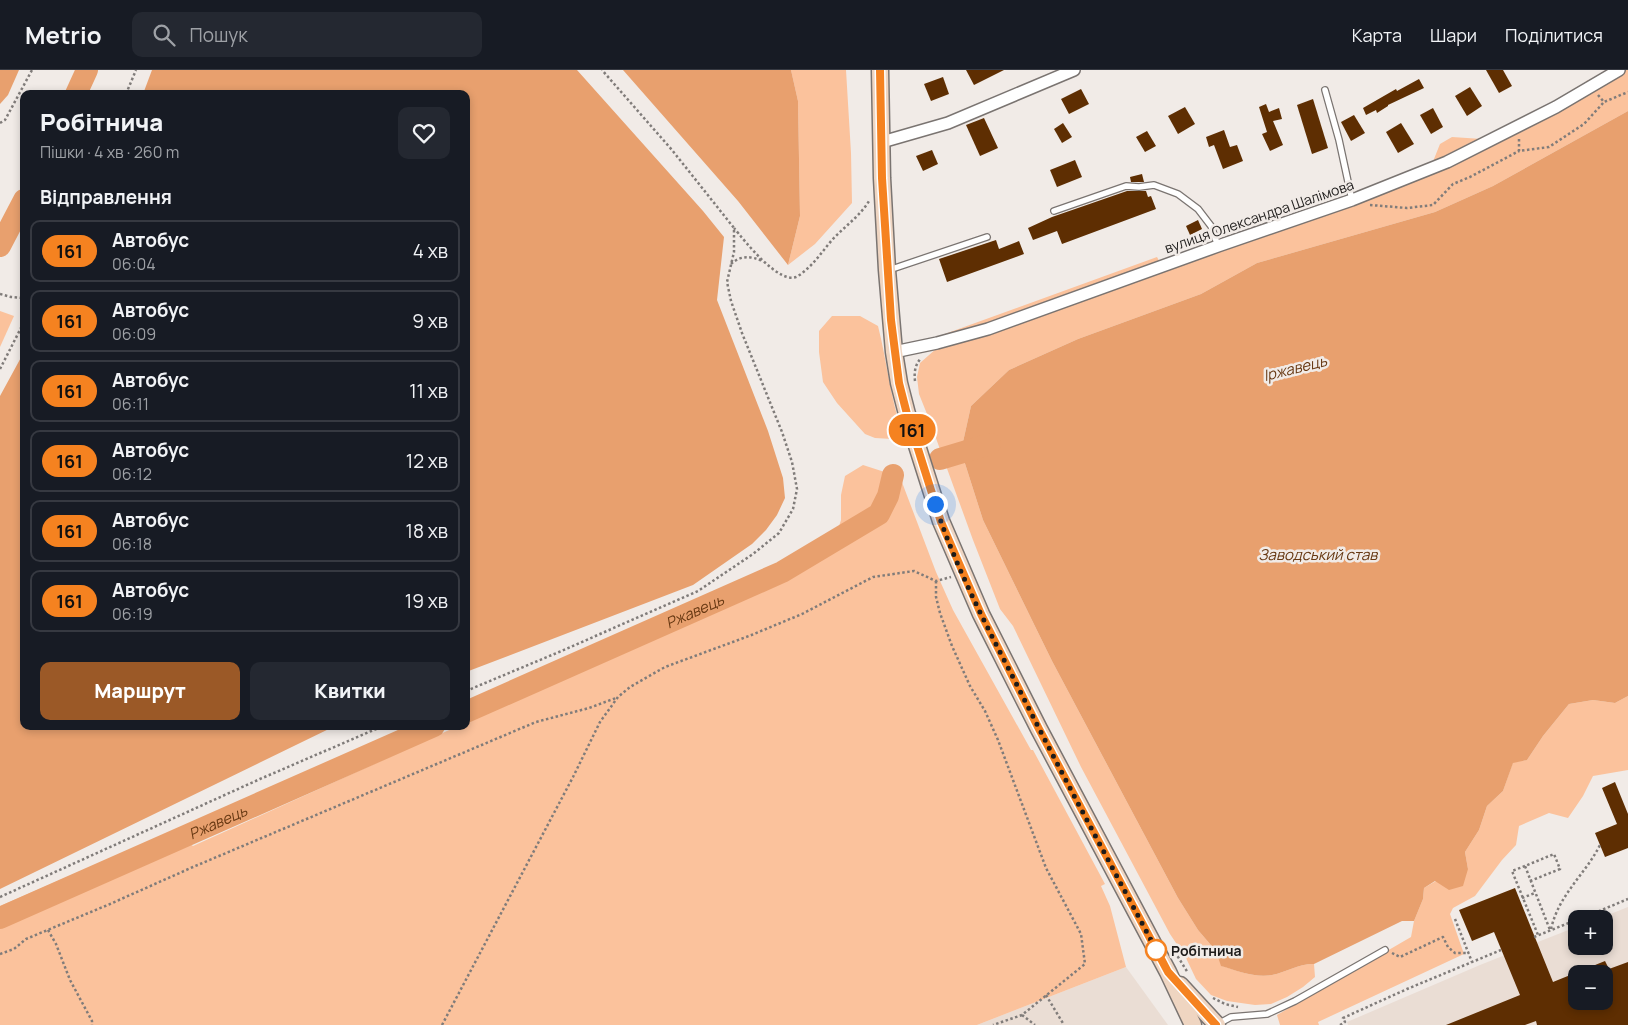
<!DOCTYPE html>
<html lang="uk">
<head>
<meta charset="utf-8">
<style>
	body { margin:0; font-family:Manrope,sans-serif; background:#242831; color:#f1f3f6; height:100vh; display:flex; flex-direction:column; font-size:19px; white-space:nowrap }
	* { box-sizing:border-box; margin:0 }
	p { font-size:16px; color:#9ea1a6 }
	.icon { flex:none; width:28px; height:28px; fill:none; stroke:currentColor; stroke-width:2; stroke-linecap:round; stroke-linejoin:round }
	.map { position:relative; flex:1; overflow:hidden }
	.details { position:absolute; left:20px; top:20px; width:450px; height:640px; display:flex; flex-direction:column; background:#171b24; border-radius:10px; box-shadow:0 2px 8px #0003 }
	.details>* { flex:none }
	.badge { padding:0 10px; border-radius:16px; font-size:18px; line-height:32px }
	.buttons { position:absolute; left:1568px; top:840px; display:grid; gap:10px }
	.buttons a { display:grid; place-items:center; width:45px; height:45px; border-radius:10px; background:#171b24; box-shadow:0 2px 8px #0003; font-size:25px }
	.you { position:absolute; width:25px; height:25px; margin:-12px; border:4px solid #fff; border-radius:50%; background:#1a73e8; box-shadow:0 0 0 8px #1a73e833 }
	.map>.badge { position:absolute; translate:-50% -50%; box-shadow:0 0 0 2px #fff }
	h2 { padding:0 20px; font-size:19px; line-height:45px }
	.round { display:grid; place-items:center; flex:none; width:52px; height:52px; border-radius:10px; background:#242831 }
	.summary { display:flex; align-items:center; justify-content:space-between; height:85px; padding:0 20px }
	h1 { font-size:24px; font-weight:800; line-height:38px }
	.action { display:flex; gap:10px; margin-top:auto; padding:10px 20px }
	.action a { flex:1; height:58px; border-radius:10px; background:#9b5927; color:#fff; font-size:20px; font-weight:800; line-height:58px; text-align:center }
	.action a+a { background:#242831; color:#f1f3f6 }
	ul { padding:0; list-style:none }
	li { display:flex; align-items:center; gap:15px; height:62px; margin:0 10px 8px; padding:0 10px; border:2px solid #363941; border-radius:10px }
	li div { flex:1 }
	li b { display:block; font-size:19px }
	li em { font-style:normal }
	li .badge { min-width:55px; font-weight:700; text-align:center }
	header { display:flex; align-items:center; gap:30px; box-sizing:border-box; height:70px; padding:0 25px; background:#171b24; border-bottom:1px solid #363941 }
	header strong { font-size:24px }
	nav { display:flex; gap:28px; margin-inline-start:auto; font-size:18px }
	.search { width:350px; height:45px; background:#242831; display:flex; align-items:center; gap:12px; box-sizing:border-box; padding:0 18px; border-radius:10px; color:#9ea1a6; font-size:19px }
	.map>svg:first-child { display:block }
	.built { fill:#eaddd4; fill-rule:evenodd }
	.green { fill:#fbc29c }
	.water { fill:#e8a06e }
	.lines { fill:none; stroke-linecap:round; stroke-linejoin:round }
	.river { stroke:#e8a06e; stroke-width:22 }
	.building { fill:#5e2e02; fill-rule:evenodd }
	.service-casing { stroke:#7a7471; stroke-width:8 }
	.minor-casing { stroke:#7a7471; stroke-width:14 }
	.secondary-casing { stroke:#7a7471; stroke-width:19 }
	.path { stroke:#807c7a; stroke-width:2.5; stroke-dasharray:2.5 2.5; stroke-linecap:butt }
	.service { stroke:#fff; stroke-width:5.5 }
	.minor { stroke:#fff; stroke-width:11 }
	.secondary { stroke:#efd5c1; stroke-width:16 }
	.line-casing { stroke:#fff; stroke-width:11 }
	.line { stroke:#f58220; stroke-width:8 }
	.walk { stroke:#1d1b1a; stroke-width:5; stroke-dasharray:0 9 }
	.stop-dot { fill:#fff; stroke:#f58220; stroke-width:2.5 }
	.labels { text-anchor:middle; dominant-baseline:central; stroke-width:5; stroke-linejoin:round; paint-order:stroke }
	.street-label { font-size:14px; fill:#1d1b1a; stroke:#f1ebe7 }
	.stop-label { font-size:14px; font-weight:bold; fill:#1d1b1a; stroke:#f1ebe7; text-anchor:start }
	.water-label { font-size:15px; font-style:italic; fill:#673812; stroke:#f1ebe7 }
</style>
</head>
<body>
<header>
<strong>Metrio</strong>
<div class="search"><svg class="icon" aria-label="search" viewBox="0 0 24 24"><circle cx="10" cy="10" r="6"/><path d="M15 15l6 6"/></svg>Пошук</div>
<nav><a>Карта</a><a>Шари</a><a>Поділитися</a></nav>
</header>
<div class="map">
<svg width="1628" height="955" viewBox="0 0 1628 955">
	<rect width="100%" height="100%" fill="#f1ebe7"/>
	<g class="built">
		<path d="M1628,837v118h-280l-1,-3 133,-57 96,-38v19h28v-27h-6zM1576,904h28v27h-28z"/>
		<path d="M1126,897l42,58h-191z"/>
	</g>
	<g class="green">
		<path d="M791,0h55l5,83 1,50 -37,41 -27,21 12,-49 -2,-115z"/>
		<path d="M1610,0h18v41l-135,75 -58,26 -178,51 -56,31 -123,45 -69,31 -38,36 -10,45 22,69 69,141 126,237 20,32 18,21 6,15c16,5 33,12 50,9 15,-3 25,-11 42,-11l1,13 -12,10 -16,10 -16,7 -16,1 -28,-4 -16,-6 -15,-16 -10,-21 -16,-24 -89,-167 -68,-141 -13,-17 -27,-69 -44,-121 -10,-25 -2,-17 3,-14 17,-15 5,-13 215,-78 8,15 55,-22 49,-16 163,-70 8,-20 12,-7 30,2 41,-11 26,-11 5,-14 8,-7 10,6 17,-10 -3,-11 11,-3z"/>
		<path d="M0,241l14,5 -14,31z"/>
		<path d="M832,246h28l18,10c9,35 12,71 24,105l-10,8 -17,-1 -10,-4 -28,-31 -14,-21 -4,-30v-21z"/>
		<path d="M863,395l37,12 36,95 17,38 78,140h2l72,134 -4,2 9,20 16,61 -149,58h-977v-119l173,-75 20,15 265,-120h8v-3l280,-131 49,-30 39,-20 7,-22v-25l4,-19z"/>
		<path d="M1628,626v74l-35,6 -10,20 -15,22 -19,-5 -30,13 -3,19 -14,15 -27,36 -22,12 -3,6 14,40 -146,68 1,3h-39l-3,-10 134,-78 3,-16 9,-22 1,-11 12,-7 32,-12 -3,-17 14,-22 8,-24 16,-15 10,-29 14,-2 16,-24 26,-32 24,-4 22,3z"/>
	</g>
	<g class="water">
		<path d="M0,0h19l-11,25 -8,9z"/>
		<path d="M152,0h425l126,141 21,26 -7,63 51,131 15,47 2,20 -8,17 -11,15 -14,14 -59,41 -227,87v-578h-323z"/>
		<path d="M623,0h168l7,31 2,115 -12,49 -50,-64z"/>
		<path d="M1628,41v585l-13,7 -22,-3 -24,4 -26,32 -16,24 -14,3 -10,28 -16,15 -8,24 -14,22 3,17 -5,17 -14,4 -14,-9 -11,7 -1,11 -9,22h-12l-88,43c-17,0 -27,8 -42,11 -17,3 -34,-4 -51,-9l-5,-15 -18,-21 -20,-32 -126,-237 -69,-141 -22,-69 10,-45 38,-36 69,-31 123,-45 56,-31 178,-51 58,-26z"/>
		<path d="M24,282v374h311l-335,163v-493z"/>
	</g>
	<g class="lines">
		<g class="river">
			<path d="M76,24l11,-24"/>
			<path d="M0,176l24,-46"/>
			<path d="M940,389l50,-15"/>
			<path id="s1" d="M466,642l316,-140 97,-58 9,-18 5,-21"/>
			<path id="s2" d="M0,848l434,-192"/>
		</g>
	</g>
	<g class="building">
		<path d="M966,0h38l-30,15z"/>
		<path d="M1486,0h17l9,16 -13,7z"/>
		<path d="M943,7l6,17 -18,7 -7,-17z"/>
		<path d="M1419,9l5,9 -36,17v1l-11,7 -1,-3 -10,5 -3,-7 33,-19 1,2z"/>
		<path d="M1470,17l12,19 -15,10 -12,-20z"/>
		<path d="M1081,19l8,15 -20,10 -8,-15z"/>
		<path d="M1313,29l15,49 -16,6 -15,-49z"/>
		<path d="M1266,34l3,8 10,-4 3,11 -9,2 10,24 -13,6 -8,-17 5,-2 -8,-25z"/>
		<path d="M1185,37l10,17 -17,10 -10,-18z"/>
		<path d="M1433,38l10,19 -12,7 -11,-19z"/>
		<path d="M1354,45l11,18 -14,8 -10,-19z"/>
		<path d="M984,48l14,30 -18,8 -14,-31z"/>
		<path d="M1063,53l9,14 -10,6 -8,-14z"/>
		<path d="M1401,53l13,21 -16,9 -12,-21z"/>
		<path d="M1224,60l6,17 7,-2 6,16 -20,8 -9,-24 -5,2 -3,-10z"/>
		<path d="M1147,61l9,15 -11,6 -9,-15z"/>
		<path d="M932,80l6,14 -15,7 -7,-15z"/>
		<path d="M1075,90l7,17 -25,10 -7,-17z"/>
		<path d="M1142,104l2,8h-13l-1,-5z"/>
		<path d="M1127,121h19l2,6 3,-1 5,13 -94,35 -5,-13 -24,9 -5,-12 24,-11z"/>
		<path d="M1198,150l4,9 -12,6 -4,-9z"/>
		<path d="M996,170l3,9 20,-8 5,13 -77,28 -8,-23z"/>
		<path d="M1615,712l13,32v34l-23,9 -10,-24 22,-9 -15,-36z"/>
		<path d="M1515,818l38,94 52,-21 4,8 19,-7v63h-91l-1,-4 -11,4h-79l74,-30 -26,-63 -22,9 -13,-31zM1576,904h28v27h-28z"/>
	</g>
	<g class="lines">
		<defs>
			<g id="service">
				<path d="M1325,20l14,50 13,60"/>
				<path d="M1054,141l72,-25 13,1 15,-2 24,9 20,15 13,17 7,20"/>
				<path d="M889,200l98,-33"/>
				<path d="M1218,954l13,-7 36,-3 28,-13 90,-51"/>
			</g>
			<g id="minor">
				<path d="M882,72l66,-19 126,-53"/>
				<path d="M894,282l43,-9 51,-14 230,-83 134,-46 95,-38 109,-55 63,-37"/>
			</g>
			<g id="secondary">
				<path d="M880,0l2,108 5,92 7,82 5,31 8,31 34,107 40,93 58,115 129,243 25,53"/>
				<path d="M1180,915l37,40"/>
			</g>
		</defs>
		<use href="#service" class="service-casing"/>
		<use href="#minor" class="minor-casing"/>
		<use href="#secondary" class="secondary-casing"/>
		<g class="path">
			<path d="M126,24l10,-24"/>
			<path d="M1598,25l6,7 24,-10"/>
			<path d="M0,53l5,-3 27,-50"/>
			<path d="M1519,69v12l30,-4 35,-23 20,-22"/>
			<path d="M1370,135l37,3 26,-3 20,-21 17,-7 49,-26"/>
			<path d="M734,158c10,12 46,59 64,48 14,-9 23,-23 34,-36 12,-13 28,-24 37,-39"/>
			<path d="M731,194c10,-9 19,-8 32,-3"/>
			<path d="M0,224l11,3 13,1"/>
			<path d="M0,299l24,-47"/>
			<path d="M915,311c-1,-9 0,-16 6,-23"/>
			<path d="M936,511v16l4,16 12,33 18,40 15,25 13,29 48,128 35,66 4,30 -63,51 -29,10"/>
			<path d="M466,621l93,-39 139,-61 55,-37 26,-21 14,-24 4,-20 -5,-27 -10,-30 -40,-99 -11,-32 -4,-19 7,-30v-24l-62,-78 -70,-80"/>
			<path d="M1525,796l-13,5 26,64"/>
			<path d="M1530,811l30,-12 -6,-15 -29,12 25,64"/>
			<path d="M0,827l260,-118 123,-53"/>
			<path d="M1522,828l13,-5"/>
			<path d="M1455,849l17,43"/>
			<path d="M1580,849l48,-20"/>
			<path d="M1551,859c8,-35 34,-54 49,-84"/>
			<path d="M48,860l8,14 14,36 22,41v4"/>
			<path d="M1534,867l42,-17"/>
			<path d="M1175,882l13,21"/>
			<path d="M1392,883l8,4 43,-20 5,10 7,6h14"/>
			<path d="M0,884l14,-5 12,-10 84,-35 83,-37 343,-145 53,-14 27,-10"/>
			<path d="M1046,925l18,30"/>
			<path d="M1213,928l12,6 13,3"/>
			<path d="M1022,945l13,10"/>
			<path d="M442,955l131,-248 27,-55 18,-25 12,-10 35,-20 84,-31 53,-22 71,-37 41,-6 22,10 15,-4"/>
			<path d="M1340,955l5,-3 -2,-4 64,-29 94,-39"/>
		</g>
		<use href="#service" class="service"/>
		<use href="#minor" class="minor"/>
		<use href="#secondary" class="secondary"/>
	</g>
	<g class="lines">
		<defs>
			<path id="line" d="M880,0l2,108 9,142 8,63 8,31 34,108 40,92 58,115 120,226 9,17 48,53"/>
		</defs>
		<use href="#line" class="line-casing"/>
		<use href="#line" class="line"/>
		<path class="walk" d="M935,434c20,62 51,121 81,179 46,92 95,182 143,272l-3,-5"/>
	</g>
	<circle class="stop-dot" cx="1156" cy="880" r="10"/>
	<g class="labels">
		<g class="street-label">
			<text transform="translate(1259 146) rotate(-19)">вулиця Олександра Шалімова</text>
		</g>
		<g class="stop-label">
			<text x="1171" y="880">Робітнича</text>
		</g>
		<g class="water-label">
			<text transform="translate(1295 298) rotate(-14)">Іржавець</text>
			<text x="1318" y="484">Заводський став</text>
			<text stroke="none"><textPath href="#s1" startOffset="250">Ржавець</textPath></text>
			<text stroke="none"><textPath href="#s2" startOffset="238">Ржавець</textPath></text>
		</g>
	</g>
</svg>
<div class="buttons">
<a>+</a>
<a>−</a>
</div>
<div class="you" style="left:935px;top:434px"></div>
<b class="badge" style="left:912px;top:360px;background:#f58220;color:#111">161</b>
<section class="details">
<div class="summary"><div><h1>Робітнича</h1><p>Пішки · 4 хв · 260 m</p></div><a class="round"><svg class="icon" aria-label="heart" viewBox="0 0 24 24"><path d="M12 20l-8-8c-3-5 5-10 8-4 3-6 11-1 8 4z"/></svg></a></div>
<h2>Відправлення</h2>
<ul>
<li><span class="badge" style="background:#f58220;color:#111">161</span><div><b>Автобус</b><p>06:04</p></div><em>4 хв</em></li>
<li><span class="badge" style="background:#f58220;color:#111">161</span><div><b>Автобус</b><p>06:09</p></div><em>9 хв</em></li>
<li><span class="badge" style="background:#f58220;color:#111">161</span><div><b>Автобус</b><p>06:11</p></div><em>11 хв</em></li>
<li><span class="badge" style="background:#f58220;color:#111">161</span><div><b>Автобус</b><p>06:12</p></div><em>12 хв</em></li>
<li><span class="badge" style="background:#f58220;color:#111">161</span><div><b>Автобус</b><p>06:18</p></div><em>18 хв</em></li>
<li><span class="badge" style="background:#f58220;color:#111">161</span><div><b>Автобус</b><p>06:19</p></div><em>19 хв</em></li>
</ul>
<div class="action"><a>Маршрут</a><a>Квитки</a></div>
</section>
</div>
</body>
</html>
